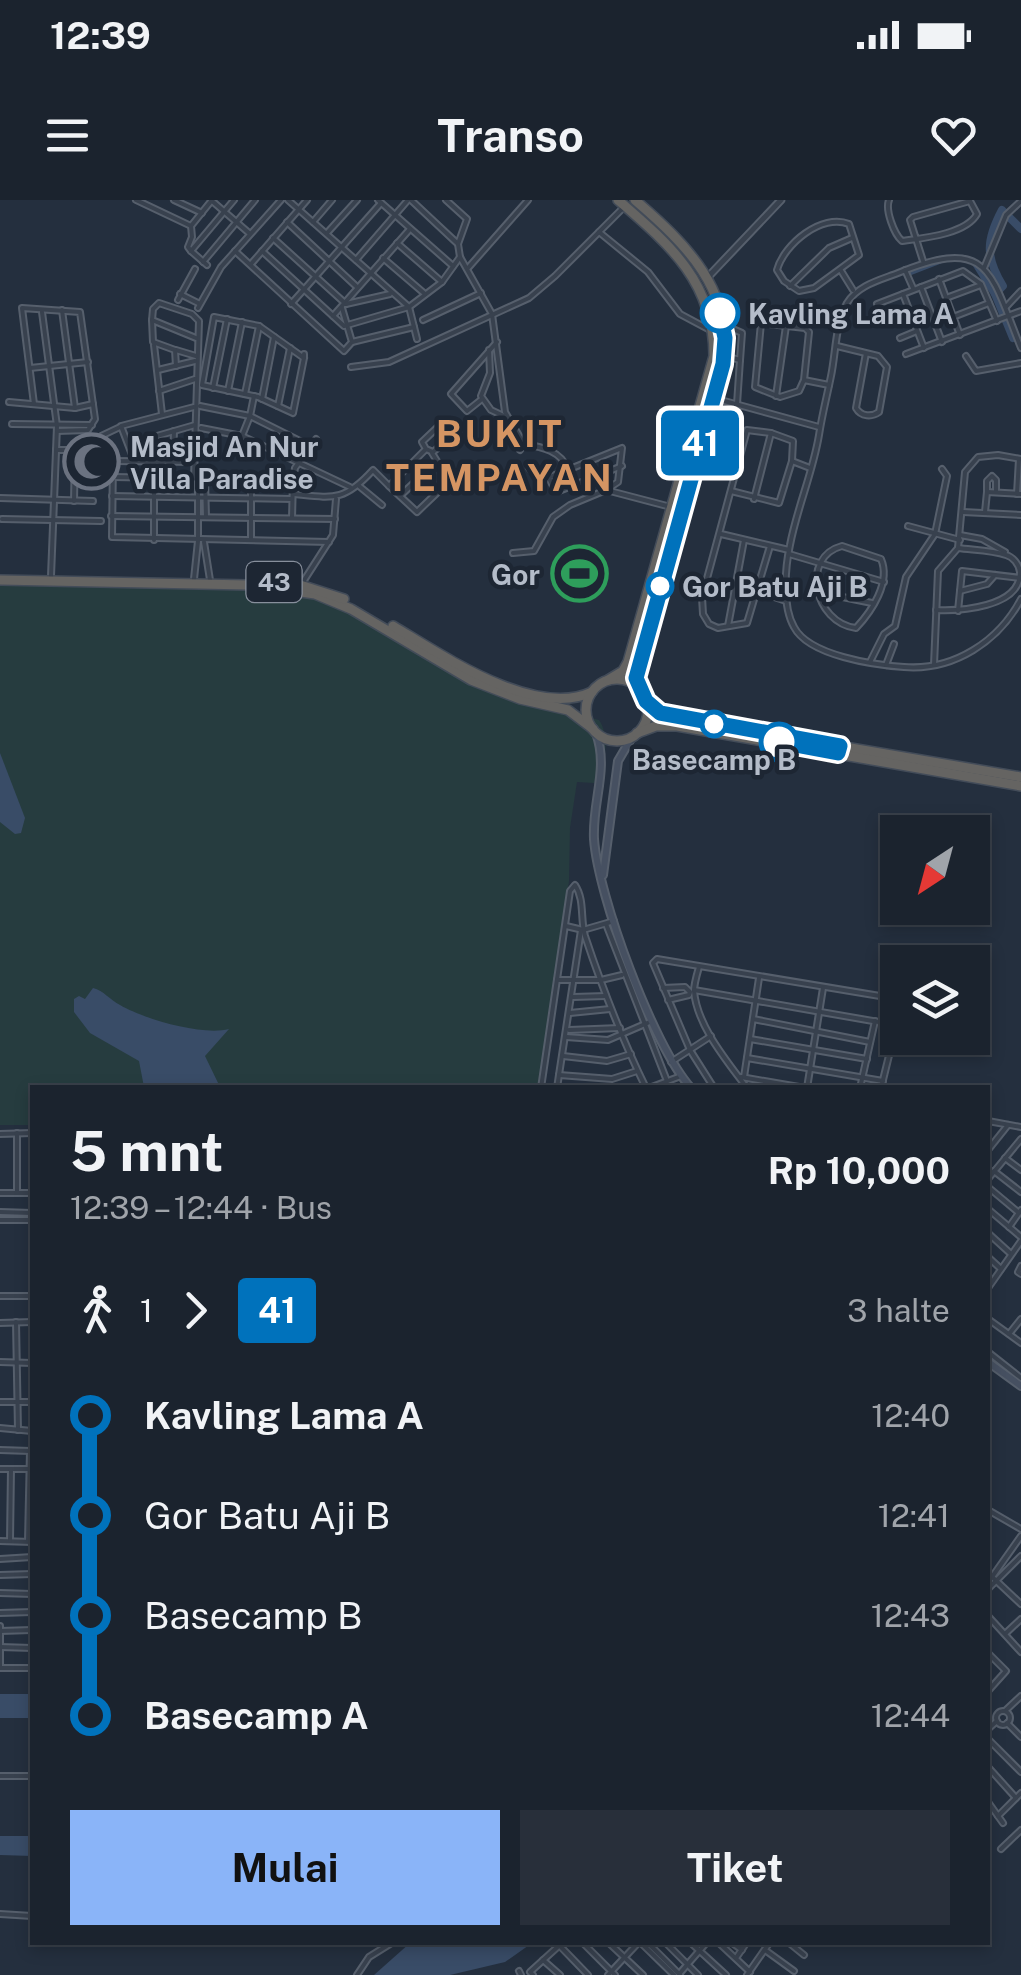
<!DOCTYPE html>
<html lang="id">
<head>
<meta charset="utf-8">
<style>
	body { margin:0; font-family:"Public Sans",sans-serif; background:#282f3a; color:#f1f3f6; height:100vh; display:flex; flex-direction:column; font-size:38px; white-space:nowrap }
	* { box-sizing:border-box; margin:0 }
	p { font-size:32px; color:#a0a4aa }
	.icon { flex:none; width:55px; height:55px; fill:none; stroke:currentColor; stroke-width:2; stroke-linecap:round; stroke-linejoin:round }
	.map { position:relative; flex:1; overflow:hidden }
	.drawer { position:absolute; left:30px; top:885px; width:960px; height:860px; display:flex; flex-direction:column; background:#1b232e; border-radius:0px; box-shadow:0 5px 15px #0003,0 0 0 2px #39404a }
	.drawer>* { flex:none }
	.badge { padding:0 20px; border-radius:8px; font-size:35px; line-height:65px }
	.needle { width:65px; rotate:216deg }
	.fabs { position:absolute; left:880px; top:615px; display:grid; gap:20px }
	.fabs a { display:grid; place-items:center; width:110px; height:110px; border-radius:0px; background:#1b232e; box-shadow:0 5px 15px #0003,0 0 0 2px #39404a; font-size:50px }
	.map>.badge { position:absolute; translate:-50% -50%; box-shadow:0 0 0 5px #fff }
	.legs { display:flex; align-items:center; gap:15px; height:110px; padding:0 40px; font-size:32px }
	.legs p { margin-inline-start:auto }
	.headline { display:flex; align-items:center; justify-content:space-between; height:170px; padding:0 40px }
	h1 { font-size:55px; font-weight:700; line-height:75px }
	.button { display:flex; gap:20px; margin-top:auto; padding:20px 40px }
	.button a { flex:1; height:115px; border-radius:0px; background:#8ab4f8; color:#111; font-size:40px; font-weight:700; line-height:115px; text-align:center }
	.button a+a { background:#282f3a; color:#f1f3f6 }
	ul { padding:0 40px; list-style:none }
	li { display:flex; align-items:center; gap:35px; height:100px; font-size:38px }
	li i { display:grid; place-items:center; width:15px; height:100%; margin:0 12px; background:currentColor }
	li i::after { content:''; width:25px; height:25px; margin:-12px; border:8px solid; border-radius:50%; background:#1b232e }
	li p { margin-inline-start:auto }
	li:first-child i { background:linear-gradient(#0000 50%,currentColor 0) }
	li:last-child i { background:linear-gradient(currentColor 50%,#0000 0) }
	.status { display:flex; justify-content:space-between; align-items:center; height:70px; padding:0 50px; background:#1b232e; direction:ltr }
	.status svg { height:28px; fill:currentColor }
	header { display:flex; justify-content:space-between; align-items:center; height:130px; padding:0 40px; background:#1b232e; font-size:45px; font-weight:700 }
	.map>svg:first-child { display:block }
	.green { fill:#263c3f }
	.water { fill:#394c67 }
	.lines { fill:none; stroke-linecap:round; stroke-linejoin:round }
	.river { stroke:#394c67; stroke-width:8 }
	.minor-casing { stroke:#565f6c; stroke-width:8 }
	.tertiary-casing { stroke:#565f6c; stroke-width:9 }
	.secondary-casing { stroke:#565f6c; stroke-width:10 }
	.trunk-casing { stroke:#434c59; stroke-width:12 }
	.minor { stroke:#38414e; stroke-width:4 }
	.tertiary { stroke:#38414e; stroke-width:5 }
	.secondary { stroke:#465061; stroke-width:6 }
	.trunk { stroke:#656462; stroke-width:9 }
	.line-1-casing { stroke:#fff; stroke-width:22 }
	.line-1 { stroke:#0072bc; stroke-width:15 }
	.stop-1-dot { fill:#fff; stroke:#0072bc; stroke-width:5 }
	.labels { text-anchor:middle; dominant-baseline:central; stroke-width:9; stroke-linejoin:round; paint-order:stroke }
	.shield { fill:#1d2633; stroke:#878f9c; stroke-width:2.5 }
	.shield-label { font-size:25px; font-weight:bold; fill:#b4bcc9 }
	.stop-label { font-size:28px; font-weight:bold; fill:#b4bcc9; stroke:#1d2633; text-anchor:start }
	.poi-label { font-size:28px; font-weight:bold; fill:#b4bcc9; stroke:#1d2633; text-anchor:start }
	.district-label { font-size:38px; font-weight:bold; letter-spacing:2.5px; fill:#d59563; stroke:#1d2633 }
</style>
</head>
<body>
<div class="status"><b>12:39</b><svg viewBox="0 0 49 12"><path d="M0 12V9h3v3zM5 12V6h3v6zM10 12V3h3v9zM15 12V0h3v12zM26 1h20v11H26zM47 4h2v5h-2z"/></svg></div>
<header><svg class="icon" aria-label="menu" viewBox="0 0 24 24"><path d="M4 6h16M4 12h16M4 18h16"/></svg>Transo<svg class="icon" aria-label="heart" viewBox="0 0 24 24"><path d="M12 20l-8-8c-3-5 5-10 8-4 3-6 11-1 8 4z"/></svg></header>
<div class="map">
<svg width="1021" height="1775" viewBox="0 0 1021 1775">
	<rect width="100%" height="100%" fill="#242f3e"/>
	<g class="green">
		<path d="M579,347l14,4 -13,51 -16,-5z"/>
		<path d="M0,378l296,9 263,123 40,10c12,17 6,47 -5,63l-17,-1 -7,46 -1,53 -30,206 -507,1v37h-32z"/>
	</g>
	<g class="water">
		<path d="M0,553l25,65 -4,15 -6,1 -15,-12z"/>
		<path d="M93,788c11,3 16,11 27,17 24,14 82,31 109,24l-24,27 15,31h-76l-5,-26 -49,-28 -16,-21v-13l5,-3 6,3z"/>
		<rect x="0" y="1494" width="32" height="24"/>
		<path d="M0,1636h32v20l-32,-1z"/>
		<path d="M410,1743v-1l122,1 -27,19 -55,13h-76z"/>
	</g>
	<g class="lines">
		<g class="river">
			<path d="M977,65l18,29 8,-8c-18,-29 -17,-46 -1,-76l19,19"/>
			<path d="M908,72l31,-12"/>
			<path d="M995,94l18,44"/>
		</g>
		<defs>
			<g id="minor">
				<path d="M136,0l55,26"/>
				<path d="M174,0l28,13"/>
				<path d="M211,0l38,33"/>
				<path d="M288,0l121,107 33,-25 18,-25"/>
				<path d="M378,0l75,66"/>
				<path d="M411,0l47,44 2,13 32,57 13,98 19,32 -4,6"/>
				<path d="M446,0l21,19 -9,25"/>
				<path d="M889,0c-4,10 5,34 13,41 22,-3 64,-7 75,-27l-7,-13 -57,16 -3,3 13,41"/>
				<path d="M287,22l70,65"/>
				<path d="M313,22l19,-22"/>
				<path d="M599,32l49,40 32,42 30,16"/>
				<path d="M327,33l30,-33"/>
				<path d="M273,38l73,66"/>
				<path d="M397,43l45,39"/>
				<path d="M191,51l43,-51"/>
				<path d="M191,51l-3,-4 4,-10 -1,-11 21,-26"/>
				<path d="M191,51l16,14"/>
				<path d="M235,51l109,100 8,-9 -10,-34"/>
				<path d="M262,51l71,65 77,-87"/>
				<path d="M383,58l42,36"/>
				<path d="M356,60l52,-60"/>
				<path d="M203,62l52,-62"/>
				<path d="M251,64l56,-64"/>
				<path d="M468,68l60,-68"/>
				<path d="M984,68l22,-53 15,-14"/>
				<path d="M840,69l19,-14 -10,-31c-27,-11 -65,20 -72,46l7,11 15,10 15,-3 26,-19 13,21"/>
				<path d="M905,70l8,18"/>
				<path d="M939,79l21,56"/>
				<path d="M790,86l39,-38 23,-10"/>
				<path d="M921,87l21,55"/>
				<path d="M180,94l18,9"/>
				<path d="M903,94l21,54"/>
				<path d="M946,98l35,-13"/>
				<path d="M178,100l17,-31"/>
				<path d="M291,104l90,-101"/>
				<path d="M346,104l44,-10"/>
				<path d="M877,104l86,-33 18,13 16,37"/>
				<path d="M1006,107l15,-16"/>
				<path d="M198,108l23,-41 60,-67"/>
				<path d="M62,110l13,98"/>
				<path d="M42,112l15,114 -6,150"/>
				<path d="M333,116l11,10 65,-19 8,32"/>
				<path d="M953,117l36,-14"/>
				<path d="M152,120l1,-11 6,-6 33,11 7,7 -5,157"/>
				<path d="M423,120l58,-27"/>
				<path d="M889,121l19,-7"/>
				<path d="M726,126l16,7 -2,27"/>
				<path d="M900,138l17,-7"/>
				<path d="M352,142l62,-15"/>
				<path d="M154,145l8,69"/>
				<path d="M837,146l41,10 9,11 -8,45c-7,5 -18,5 -23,-4l10,-55"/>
				<path d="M1021,148c-31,-76 -31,-113 -123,-75 -18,7 -40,12 -51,30 -12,22 -11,49 -16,73 -4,20 -9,39 -12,59 -6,37 -22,73 -29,110 -5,23 -8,61 4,82 15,29 81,38 110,40 50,4 95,-26 117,-68"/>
				<path d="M176,150l20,6"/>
				<path d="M489,150l1,23 -9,23 10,14 17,8"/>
				<path d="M906,154l115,-43"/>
				<path d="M725,156l15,4 -3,44"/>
				<path d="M966,156l10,15 45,-8"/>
				<path d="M304,158l-45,-32 -45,-9 -12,68 56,12 35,16 11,-55v-4"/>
				<path d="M176,166l-1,-16 -22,-8 -1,-22 44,18"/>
				<path d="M351,167l38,-5 140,-64 26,-22 70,-70"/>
				<path d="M30,168l58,-6"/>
				<path d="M158,170l37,-9"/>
				<path d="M804,180l5,-48 -4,-4 -44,-5 -6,64 25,10 19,-6 5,-11 25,5"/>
				<path d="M213,188l14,-69"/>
				<path d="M159,191l36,-12"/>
				<path d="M228,191l14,-69"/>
				<path d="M245,194l14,-68"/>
				<path d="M776,196l10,-70"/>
				<path d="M262,199l12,-62"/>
				<path d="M482,199l-15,12 -16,-17 46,-52"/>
				<path d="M717,199l102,28"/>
				<path d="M9,202l66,6 18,-4"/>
				<path d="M34,204l-12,-96 58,4 15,107 -7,11 -31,1"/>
				<path d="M200,206l50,10 4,-20"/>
				<path d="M278,206l12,-58"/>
				<path d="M12,224l80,1"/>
				<path d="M120,227l-19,9 12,25 -1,76 217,5"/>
				<path d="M201,228l41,8 8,-20 54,27"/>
				<path d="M242,236l108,51"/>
				<path d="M129,244l66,-19"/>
				<path d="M524,244c18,3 38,7 44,26"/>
				<path d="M56,250h33"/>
				<path d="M134,260l-13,-34 73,-19"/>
				<path d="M114,261l80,1"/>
				<path d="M173,261l1,-30"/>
				<path d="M529,268l10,11h6l77,-31 -4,34 -12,8"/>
				<path d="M113,277l180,3 -1,38"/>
				<path d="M205,278l1,39"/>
				<path d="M549,278l6,12 4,1 63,-25"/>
				<path d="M293,280l2,-12 21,-29"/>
				<path d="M359,286l23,19"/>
				<path d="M389,286l28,26 24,-23"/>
				<path d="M731,291l48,12 13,-42 18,7"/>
				<path d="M987,291v-10l5,-5 4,4v11"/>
				<path d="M293,294c40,4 51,8 80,-24l16,16 37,-37 7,3 25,-21 -16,-8 -20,19 4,7"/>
				<path d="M1017,294l2,-35"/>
				<path d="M112,296l180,3"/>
				<path d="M400,296l37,-35 -5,-8"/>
				<path d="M0,298l93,3"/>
				<path d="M754,299l17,-66"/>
				<path d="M74,301l1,-50"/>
				<path d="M963,312l58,3"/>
				<path d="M985,312l2,-20 34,2"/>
				<path d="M111,316l224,3"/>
				<path d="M2,319l99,2"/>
				<path d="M908,326l52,14"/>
				<path d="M721,334l68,16"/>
				<path d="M960,335l22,4 23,13"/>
				<path d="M154,340v-60"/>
				<path d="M251,340v-61"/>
				<path d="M204,342l6,38"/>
				<path d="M770,346l-23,77 -29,5 -9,-4 -6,-10 -1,-17 45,-167 24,3 22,8 -1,20"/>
				<path d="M842,346l39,13c10,23 -9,52 -25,69 -42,-5 -56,-71 -14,-82z"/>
				<path d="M513,353l21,-2 19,-34 17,-12 36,-15 65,17"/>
				<path d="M789,354l95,28"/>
				<path d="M194,379l4,-38v-62"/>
				<path d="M301,385l32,-50 3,-36"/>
				<path d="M757,391l29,10"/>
				<path d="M960,391l27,-7 8,-9"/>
				<path d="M818,392l54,11"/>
				<path d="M936,410c22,1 85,-2 84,-38 -1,-8 -7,-15 -14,-17 -14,-5 -33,-5 -48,-7"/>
				<path d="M958,411l4,-40 59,7"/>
				<path d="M728,426l16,-86"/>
				<path d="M870,462l14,-28 11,-8 11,-49 29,-43 12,-58 -5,-7"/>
				<path d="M886,465l8,-21"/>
				<path d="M934,465l4,-94 20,-23 7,-76 13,-15 20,-2 23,4"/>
				<path d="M606,724l61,157"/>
				<path d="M566,726l17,4 31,-9"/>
				<path d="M699,767c-2,7 -5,17 -5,24 3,35 33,70 53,97"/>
				<path d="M557,780h44l21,-5"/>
				<path d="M663,788l22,-1 5,5 -1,3 -21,5"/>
				<path d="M694,790l202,35"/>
				<path d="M573,797l33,-1"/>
				<path d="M570,813l40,-4"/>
				<path d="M753,819l117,23"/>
				<path d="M569,830l51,-2"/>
				<path d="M566,837l42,3 44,-19"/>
				<path d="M750,839l117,20"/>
				<path d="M563,856l44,5 24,-7"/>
				<path d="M747,858l136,23"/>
				<path d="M671,862l40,-26"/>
				<path d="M559,875l53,4 25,-8"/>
				<path d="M741,877l64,11"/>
				<path d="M744,877l15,-99"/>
				<path d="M541,888l29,-197 5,-6c10,15 5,34 10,51 17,51 37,103 61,152"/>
				<path d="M557,888l24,-158"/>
				<path d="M649,888l32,-12"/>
				<path d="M714,888l-24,-38 -37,-87 4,-4 241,40"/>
				<path d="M807,888l16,-100"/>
				<path d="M860,888l15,-67"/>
				<path d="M881,888l17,-69"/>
				<path d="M988,921l33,6"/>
				<path d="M0,934l32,-1"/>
				<path d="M988,950l20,-25"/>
				<path d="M1005,958l16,12"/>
				<path d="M994,971l27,21"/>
				<path d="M988,979l33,-40"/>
				<path d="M988,987l31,26"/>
				<path d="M0,993h32"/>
				<path d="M17,993v-60"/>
				<path d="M988,1009l33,28"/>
				<path d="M0,1012l32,1"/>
				<path d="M0,1020h32"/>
				<path d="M1009,1027l12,-17"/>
				<path d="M988,1033l23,21"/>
				<path d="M988,1057l13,12"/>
				<path d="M1021,1066l-3,6 3,2"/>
				<path d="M988,1088l33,-47"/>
				<path d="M0,1096h32"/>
				<path d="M988,1119l33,24"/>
				<path d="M16,1122l2,108"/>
				<path d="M0,1123l32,-1"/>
				<path d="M1009,1134l12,-15"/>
				<path d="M988,1152l33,26"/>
				<path d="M0,1162l32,1"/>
				<path d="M0,1202h32"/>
				<path d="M0,1228l32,3"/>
				<path d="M0,1250l30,1 2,-3"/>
				<path d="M0,1269h29"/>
				<path d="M988,1310l33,19"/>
				<path d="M0,1341l32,1"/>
				<path d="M10,1341l1,-72"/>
				<path d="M28,1341l2,-90"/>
				<path d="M0,1359l32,-2"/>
				<path d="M988,1373l33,31"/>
				<path d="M0,1375l32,-1"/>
				<path d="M992,1377l29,-41"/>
				<path d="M988,1389l33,-33"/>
				<path d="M0,1393l32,1"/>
				<path d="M0,1413l32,-1"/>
				<path d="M988,1416l33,36"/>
				<path d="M0,1426v42"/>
				<path d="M0,1431l32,-1"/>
				<path d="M1006,1433l15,-14"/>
				<path d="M0,1447l32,1"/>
				<path d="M988,1453l18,18 -18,20"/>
				<path d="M0,1468h32"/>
				<path d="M1005,1511l16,-15"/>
				<circle cx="1003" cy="1518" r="7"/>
				<path d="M1007,1523l14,14"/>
				<path d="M988,1529l9,-8"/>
				<path d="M988,1539l33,33"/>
				<path d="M988,1567l28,31"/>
				<path d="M0,1576h32"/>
				<path d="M988,1602l15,21"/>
				<path d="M998,1616l23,-23"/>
				<path d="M1001,1649l20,-19"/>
				<path d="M0,1714l32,2"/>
				<path d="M582,1742l33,33"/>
				<path d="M608,1742l35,33"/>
				<path d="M640,1742l34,33"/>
				<path d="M647,1742l33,33"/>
				<path d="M665,1742l33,33"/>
				<path d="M690,1742l36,33"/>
				<path d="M718,1742l32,30"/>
				<path d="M731,1742l11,8"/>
				<path d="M788,1742l16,13"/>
				<path d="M560,1746l28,29"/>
				<path d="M765,1750l29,21"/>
				<path d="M736,1758l11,-16"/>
				<path d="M543,1760l17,15"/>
				<path d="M519,1771l2,4"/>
				<path d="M680,1773l27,-31"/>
				<path d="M357,1775l12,-18 24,-15"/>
				<path d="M533,1775l-3,-3 33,-30"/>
				<path d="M608,1775l31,-33"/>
				<path d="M747,1775l23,-33"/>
			</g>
			<path id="tertiary" d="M708,77l73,-77"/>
			<g id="secondary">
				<path d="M596,533c13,36 -4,68 -2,106 4,57 59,207 97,249"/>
				<path d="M603,675l15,-114 14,-24"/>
				<path d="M988,1162l33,24"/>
			</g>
			<g id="trunk">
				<path d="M635,0c50,43 100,91 88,164l-84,296 -3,18 5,14"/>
				<path d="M0,380l248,5 67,9 36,15 120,71 49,19 48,11 25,19"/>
				<path d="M297,384l47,15"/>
				<path d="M393,426c49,29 141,93 199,66"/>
				<circle cx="617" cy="510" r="31"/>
				<path d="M608,480l15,-9 5,-9 86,-306c0,-74 -44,-111 -96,-156"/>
				<path d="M646,501l15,12 20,6 340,58"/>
				<path d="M637,533l19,-7h21l344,60"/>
			</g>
		</defs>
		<use href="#minor" class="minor-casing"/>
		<use href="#tertiary" class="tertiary-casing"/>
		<use href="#secondary" class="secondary-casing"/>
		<use href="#trunk" class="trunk-casing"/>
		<use href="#minor" class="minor"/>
		<use href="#tertiary" class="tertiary"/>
		<use href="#secondary" class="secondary"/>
		<use href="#trunk" class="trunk"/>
	</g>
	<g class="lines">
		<defs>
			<path id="line-1" d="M720,113l5,25 -2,26 -87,314 10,23 14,12 180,33 -2,7 -59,-11"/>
		</defs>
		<use href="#line-1" class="line-1-casing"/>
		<use href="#line-1" class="line-1"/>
	</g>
	<defs>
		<symbol id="mosque-ring" viewBox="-11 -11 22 22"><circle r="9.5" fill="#1d2633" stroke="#6b7280" stroke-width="1.5"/><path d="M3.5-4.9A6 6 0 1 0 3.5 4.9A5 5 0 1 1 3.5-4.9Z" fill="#6b7280"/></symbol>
		<symbol id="stadium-ring" viewBox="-11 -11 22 22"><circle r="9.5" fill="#1d2633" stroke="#2e9e5b" stroke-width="1.5"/><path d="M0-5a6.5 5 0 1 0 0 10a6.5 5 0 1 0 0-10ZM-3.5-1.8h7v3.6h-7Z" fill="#2e9e5b"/></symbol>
	</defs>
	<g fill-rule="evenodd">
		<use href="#mosque-ring" x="60" y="230" width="63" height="63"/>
		<use href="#stadium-ring" x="548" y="342" width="63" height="63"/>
	</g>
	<g class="stop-1-dot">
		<circle cx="720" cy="113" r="18"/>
		<circle cx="660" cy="386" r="12"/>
		<circle cx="714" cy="524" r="12"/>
		<circle cx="779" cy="542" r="18"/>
	</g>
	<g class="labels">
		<rect class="shield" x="246.5" y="362" width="55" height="40" rx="8"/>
		<g class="shield-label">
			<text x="274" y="382">43</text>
		</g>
		<g class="stop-label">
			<text x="748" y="113">Kavling Lama A</text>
			<text x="682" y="386">Gor Batu Aji B</text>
			<text x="714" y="559" text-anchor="middle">Basecamp B</text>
		</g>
		<g class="poi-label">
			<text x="130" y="246">Masjid An Nur<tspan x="130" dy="32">Villa Paradise</tspan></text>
			<text x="540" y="374" text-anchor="end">Gor</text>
		</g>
		<g class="district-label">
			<text x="500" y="233">BUKIT<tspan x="500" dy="44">TEMPAYAN</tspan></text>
		</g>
	</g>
</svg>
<div class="fabs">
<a><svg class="needle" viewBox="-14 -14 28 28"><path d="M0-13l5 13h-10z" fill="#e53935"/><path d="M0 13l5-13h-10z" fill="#a0a4aa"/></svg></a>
<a><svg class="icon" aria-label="layers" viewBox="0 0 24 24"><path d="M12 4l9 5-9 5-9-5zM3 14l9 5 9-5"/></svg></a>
</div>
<b class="badge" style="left:700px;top:243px;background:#0072bc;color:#fff">41</b>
<section class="drawer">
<div class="headline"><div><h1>5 mnt</h1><p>12:39 – 12:44 · Bus</p></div><b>Rp 10,000</b></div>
<div class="legs"><svg class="icon" aria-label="walk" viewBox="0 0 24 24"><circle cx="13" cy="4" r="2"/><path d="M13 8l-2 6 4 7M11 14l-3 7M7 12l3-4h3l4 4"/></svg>1<svg class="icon" aria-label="forward" viewBox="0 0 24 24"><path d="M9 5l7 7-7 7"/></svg><b class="badge" style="background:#0072bc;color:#fff">41</b><p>3 halte</p></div>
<ul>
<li><i style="color:#0072bc"></i><b>Kavling Lama A</b><p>12:40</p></li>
<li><i style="color:#0072bc"></i><span>Gor Batu Aji B</span><p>12:41</p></li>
<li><i style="color:#0072bc"></i><span>Basecamp B</span><p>12:43</p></li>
<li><i style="color:#0072bc"></i><b>Basecamp A</b><p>12:44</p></li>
</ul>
<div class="button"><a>Mulai</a><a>Tiket</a></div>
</section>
</div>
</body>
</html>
